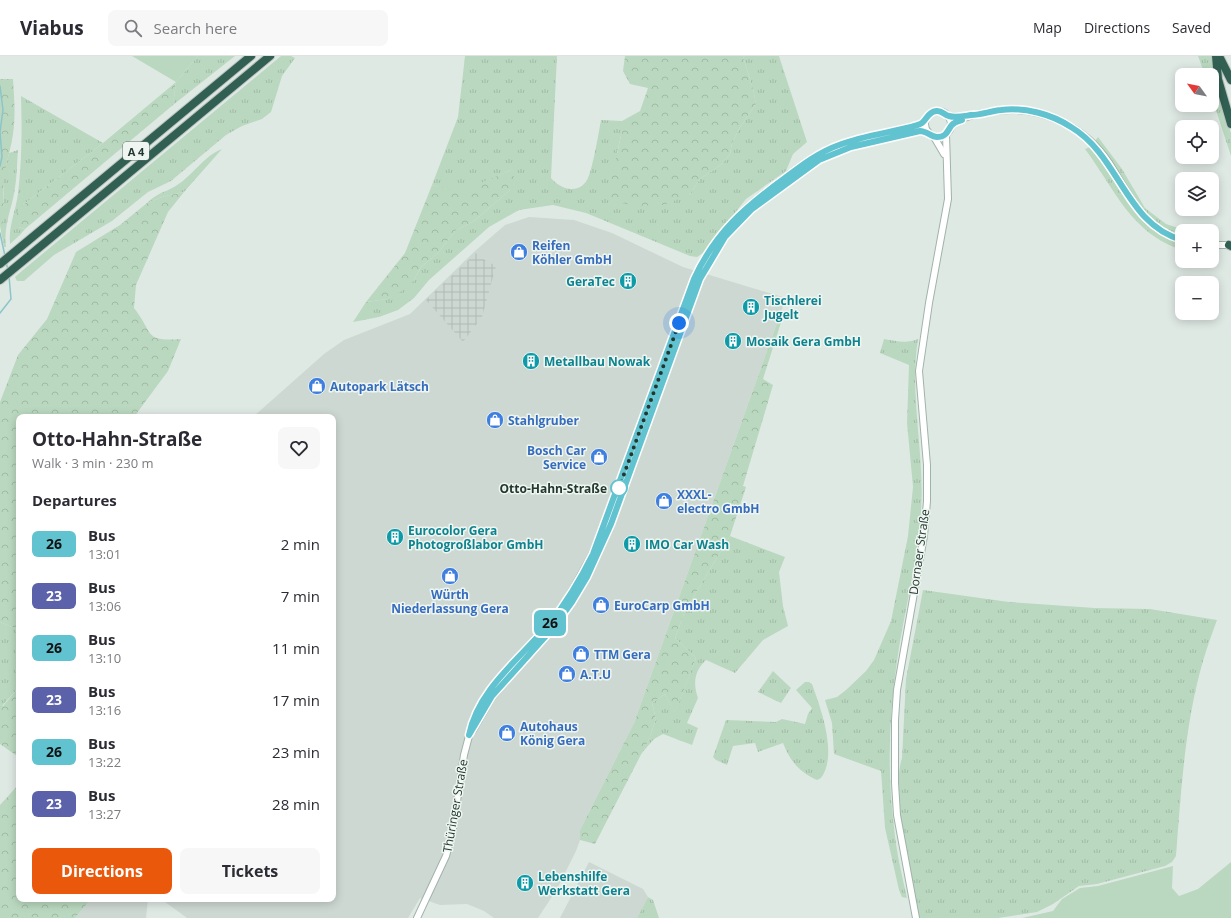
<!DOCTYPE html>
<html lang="en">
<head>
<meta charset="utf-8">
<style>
	body { margin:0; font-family:"Open Sans",sans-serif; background:#f7f7f7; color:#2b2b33; height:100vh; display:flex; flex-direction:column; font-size:15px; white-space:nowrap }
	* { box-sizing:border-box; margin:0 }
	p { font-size:13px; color:#7c7c81 }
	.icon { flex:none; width:22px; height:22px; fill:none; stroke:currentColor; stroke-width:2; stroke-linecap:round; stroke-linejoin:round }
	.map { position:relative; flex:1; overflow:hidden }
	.panel { position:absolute; left:16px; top:358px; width:320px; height:488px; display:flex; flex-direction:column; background:#fff; border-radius:8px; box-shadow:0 2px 10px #0003 }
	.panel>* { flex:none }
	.badge { padding:0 8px; border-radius:6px; font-size:14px; line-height:26px }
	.needle { width:26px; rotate:303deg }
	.buttons { position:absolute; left:1175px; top:12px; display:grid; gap:8px }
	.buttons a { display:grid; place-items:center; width:44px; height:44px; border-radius:8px; background:#fff; box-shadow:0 2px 10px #0003; font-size:20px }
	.you { position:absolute; width:20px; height:20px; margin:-10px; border:3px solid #fff; border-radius:50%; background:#1a73e8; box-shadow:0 0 0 6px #1a73e833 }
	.map>.badge { position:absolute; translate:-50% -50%; box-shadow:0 0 0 2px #fff }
	h2 { padding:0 16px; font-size:15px; line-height:36px }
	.round { display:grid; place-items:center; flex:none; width:42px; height:42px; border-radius:8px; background:#f7f7f7 }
	.head { display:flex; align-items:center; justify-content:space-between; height:68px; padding:0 16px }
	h1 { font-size:19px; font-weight:700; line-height:30px }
	.button { display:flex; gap:8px; margin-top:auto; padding:8px 16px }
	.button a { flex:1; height:46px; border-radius:8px; background:#ea580c; color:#fff; font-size:16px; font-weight:700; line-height:46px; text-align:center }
	.button a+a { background:#f7f7f7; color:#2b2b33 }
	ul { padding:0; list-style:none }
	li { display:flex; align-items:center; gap:12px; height:52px; padding:0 16px }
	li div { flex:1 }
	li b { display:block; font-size:15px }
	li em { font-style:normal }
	li .badge { min-width:44px; font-weight:700; text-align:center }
	header { display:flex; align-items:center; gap:24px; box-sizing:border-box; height:56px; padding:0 20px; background:#fff; border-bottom:1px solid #e1e1e2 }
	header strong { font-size:19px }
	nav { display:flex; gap:22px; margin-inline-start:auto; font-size:14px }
	.search { width:280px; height:36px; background:#f7f7f7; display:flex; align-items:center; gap:10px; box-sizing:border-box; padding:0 14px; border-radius:8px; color:#7c7c81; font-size:15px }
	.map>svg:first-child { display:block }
	.built { fill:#ced8d2 }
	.industrial { fill:url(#industrial-grid) }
	.grass { fill:url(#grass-tufts) }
	.forest { fill:url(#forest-crowns) }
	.garden { fill:#bad8bf }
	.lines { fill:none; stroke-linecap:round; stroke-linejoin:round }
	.stream { stroke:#8cc5c9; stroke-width:1.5 }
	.secondary-casing { stroke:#a0b3aa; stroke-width:8 }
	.highway-casing { stroke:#bdc3c1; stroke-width:10 }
	.secondary { stroke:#fff; stroke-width:6 }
	.highway { stroke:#316052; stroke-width:8 }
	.line-casing { stroke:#fff; stroke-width:9 }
	.line { stroke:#62c3d0; stroke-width:6 }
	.walk { stroke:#22372f; stroke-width:4; stroke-dasharray:0 7.2 }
	.stop-dot { fill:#fff; stroke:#62c3d0; stroke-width:2 }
	.labels { text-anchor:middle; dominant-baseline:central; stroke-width:3; stroke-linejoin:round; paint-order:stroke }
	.shield { fill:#eff6f2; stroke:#60706a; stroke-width:1 }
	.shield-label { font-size:11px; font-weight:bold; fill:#22372f }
	.shop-label { font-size:12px; font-weight:bold; fill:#366cbe; stroke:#eff6f2; text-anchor:start }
	.culture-label { font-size:12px; font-weight:bold; fill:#0d838f; stroke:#eff6f2; text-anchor:start }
	.stop-label { font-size:12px; font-weight:bold; fill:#22372f; stroke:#eff6f2; text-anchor:end }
	.street-label { font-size:12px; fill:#22372f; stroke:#eff6f2 }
</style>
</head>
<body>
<header>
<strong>Viabus</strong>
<div class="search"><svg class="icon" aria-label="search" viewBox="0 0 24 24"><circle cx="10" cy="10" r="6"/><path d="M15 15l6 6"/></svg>Search here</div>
<nav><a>Map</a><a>Directions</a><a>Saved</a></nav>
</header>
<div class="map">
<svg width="1231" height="862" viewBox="0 0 1231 862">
	<defs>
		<pattern id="industrial-grid" width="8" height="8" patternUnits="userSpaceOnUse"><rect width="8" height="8" fill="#ced8d2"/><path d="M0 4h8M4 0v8" fill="none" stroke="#b1bab5"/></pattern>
		<pattern id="grass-tufts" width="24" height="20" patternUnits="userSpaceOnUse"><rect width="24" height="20" fill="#bad8bf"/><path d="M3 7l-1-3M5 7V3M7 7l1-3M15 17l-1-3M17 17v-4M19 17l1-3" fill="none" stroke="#a0baa4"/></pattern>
		<pattern id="forest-crowns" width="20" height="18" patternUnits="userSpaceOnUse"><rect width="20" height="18" fill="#bad8bf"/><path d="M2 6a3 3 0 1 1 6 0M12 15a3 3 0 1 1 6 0" fill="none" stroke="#a0baa4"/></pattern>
	</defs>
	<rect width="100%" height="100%" fill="#dfe9e4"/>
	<g class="built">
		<path d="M529,161l45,3 38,13 71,34 103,31 -152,425 -54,107v10l-4,11 -19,38 -19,29h-44l-10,-7 -17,-7 -27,1 -20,-7 -12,20h-221l-26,-19h172v-482h-80l71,-63 20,-14 66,-26 65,-63 30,-26z"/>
		<path d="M589,806l54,27 5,8 -11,21h-77z"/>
		<path d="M91,843h57l-2,19h-71z"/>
	</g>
	<path class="industrial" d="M476,197l7,6 13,7 -14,51 -19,25 -37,-42z"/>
	<g class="grass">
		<path d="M198,0h37l-62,49 3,-23z"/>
		<path d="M281,0h10l4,2 -13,18 -11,36 -9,7 -20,7 -16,9 -55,46 -23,11 -36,29 -58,34 -30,26h-7l-2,-4 8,-7z"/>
		<path d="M465,0h92l-6,122c9,11 27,17 36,2 5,-7 12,-49 14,-60l21,1v10l-5,22 72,42 11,-16 22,-15 8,-10 2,-11 8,-16 16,-23 -3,-15 -10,-32 2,-1h34l28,86 -14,12 -7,17 -40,28 -43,54 -6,4 -7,-1 -104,-43 -33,-8 -34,5 -30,17 -60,53 -15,18 -16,12 -19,7 -26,5 13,-20 22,-3 26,-19 7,-13 17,-14 17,-22 19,-10 36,-31 1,-20 -51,23 -28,-8 26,-68z"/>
		<path d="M1198,0h14l7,38 12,39v23l-19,-58v-23h-7z"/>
		<path d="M21,40l82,47 -80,62 -4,22 6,2 -5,6 -10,9c-2,-18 6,-33 8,-51 4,-32 4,-65 3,-97z"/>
		<path d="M1098,81l24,32 23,39 21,16 21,7h-5v5c-46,-12 -60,-62 -87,-95z"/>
		<path d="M1090,91h2c20,25 31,57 55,78 10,9 23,14 35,19v6c-52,-17 -67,-61 -97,-101z"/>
		<path d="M222,93l-38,43 -19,4 -18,7c10,-10 16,-10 27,-16 18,-10 29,-31 48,-38z"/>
		<path d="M18,94c-1,13 -1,26 -3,38 -3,21 -12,38 -9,59h-2l-4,-21 4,-12 -1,-36 6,-25z"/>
		<path d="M884,283c12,2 23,5 34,0 -9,57 7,115 3,172 -3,51 -17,100 -24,150 -8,55 -10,110 -3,166 2,24 8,48 13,71l-5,-1 -3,-7 -14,-62 -4,-57 -47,-17 -2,-31 -7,-23 12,-3 9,-7 20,-19 8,-11 17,-39 17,-85 5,-49 -6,-64 2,-58 -29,-12z"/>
		<path d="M730,480l55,21 -6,15 4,34 5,20 -25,14 -28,33 -29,-13c-12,11 -13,24 -8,38l-11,25 11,5 -6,17 -29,-11 -9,5 -14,16 9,-16 7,-20 -4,-16 13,-9 10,18 21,-54 -21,-20 10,-27z"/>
		<path d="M923,534l86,12 86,6 55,1 67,11c-5,14 -10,27 -14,41 -18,62 -22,130 -27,195l-4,6 -7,4 -68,18 -18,2 -26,18 -16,8 -39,6h-79c-7,-39 -29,-124 -17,-160l4,-79z"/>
		<path d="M0,566l19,8v57l-17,19 -2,-2z"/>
		<path d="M773,615l18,17 -10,15 -23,-11z"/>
		<path d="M805,626h4l3,2c9,25 26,71 9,94l-4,2c-18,-8 -27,-19 -34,-37l-25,9 -3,-9 -22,3 -6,19 -11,-5 -3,-3 13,-37 50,2 6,-3 23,5 3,-10 4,-6 -16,-18z"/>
		<path d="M648,841l5,3 6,18h-22z"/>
	</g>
	<g class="forest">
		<path d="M625,0h120l-2,1 10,32 3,15 -16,23 -8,16 -2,11 -8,10 -22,15 -11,16 -26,10 -27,1 -29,-6 15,-69v-10l18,-10 8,-23 -18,-4 -7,-13z"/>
		<path d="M0,23h13c1,18 3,37 0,55 -3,20 -10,38 -10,57 0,10 4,29 -3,36z"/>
		<path d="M176,26l-3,23 -148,124 -6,-2 -5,-6 2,-7 7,-9 80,-62z"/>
		<path d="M511,114l5,12 -6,8 -36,31 -19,10 -17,22 -17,14 -7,13 -9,9 -17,10 -22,3 39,-49 27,-68 28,7z"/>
		<path d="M184,136l-16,20 -32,73 -2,23c20,25 9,34 47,31l-13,32 -34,46h-115v213l-19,-8v-220l18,-47 29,-36 29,-67 44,-27 27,-22 18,-7z"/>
		<path d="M781,256l3,1 -21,66 10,6 -30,101 3,1 -16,49 -45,75 -10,27 21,20 -21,55 -10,-19 -13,9 4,16 -7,20 -54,105 -15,-4v-10l54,-107z"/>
		<path d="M19,631v69h-2l-17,-12v-40l3,2z"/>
		<path d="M19,728v115h72l-16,19h-75v-113z"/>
	</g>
	<g class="garden">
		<path d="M132,0h66l-22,26z"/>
		<path d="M1231,806v56h-209l31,-7 9,-12 18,-11 18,-2 75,-20 -1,22 7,8 19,-7z"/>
	</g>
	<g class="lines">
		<g class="stream">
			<path d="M0,30l3,24 -3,22 2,25 -2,9"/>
			<path d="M0,177l5,23"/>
			<path d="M6,206l2,8"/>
			<path d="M0,257l11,-14 -2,-23"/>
		</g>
		<defs>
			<g id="secondary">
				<circle cx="938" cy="68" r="13"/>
				<path d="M948,60h19"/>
				<path d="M951,70c10,-10 31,-13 45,-15 44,-6 89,15 113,52 20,31 34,66 73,77"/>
				<path d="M934,81l10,17"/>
				<path d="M1212,189h19"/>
				<path d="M473,674l19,-33 61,-70 19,-25 15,-25 24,-53 89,-245 25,-42 27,-28 67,-49 32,-13 69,-16 8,1"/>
				<path d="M417,862l29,-62 6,-22 12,-79 10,-38 21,-34 55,-60 18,-25 25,-45 102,-274c20,-46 50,-72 89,-101 18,-13 34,-26 55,-33 25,-10 54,-12 80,-20l7,-6"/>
				<path d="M916,862l-19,-103 -2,-32v-63l2,-30 27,-154 3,-35v-36l-8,-94 10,-68 19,-104 -2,-65"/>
			</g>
			<g id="highway">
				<path d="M1216,0l2,23 13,45"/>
				<path d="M1219,0l12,24"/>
				<path d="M1229,189l2,1"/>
				<path d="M0,208l251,-208"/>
				<path d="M0,224l270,-224"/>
			</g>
		</defs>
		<use href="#secondary" class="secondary-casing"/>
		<use href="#highway" class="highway-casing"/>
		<use href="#secondary" class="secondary"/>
		<use href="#highway" class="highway"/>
	</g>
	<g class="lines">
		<defs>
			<path id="line" d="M962,64c-4,1 -8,2 -11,6 -4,6 -5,11 -14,11 -6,0 -10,-6 -17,-6l-69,16 -32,13 -67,49 -27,28 -25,42 -89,245 -24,53 -15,25 -18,25 -62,69 -23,39c9,-46 52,-77 81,-112 17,-21 31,-45 43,-69l101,-275c21,-46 51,-72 91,-101 17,-13 34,-26 54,-33 23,-9 48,-12 72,-18 3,-1 8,-2 11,-4 5,-4 6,-11 14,-12 6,-1 8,4 13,5 7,2 15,0 22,-1 10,0 20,-4 30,-5 24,-3 50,4 70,17 49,29 54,97 111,113"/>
		</defs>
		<use href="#line" class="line-casing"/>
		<use href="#line" class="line"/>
		<path class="walk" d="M619,432l60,-165"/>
	</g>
	<defs>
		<symbol id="shop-disc" viewBox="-11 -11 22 22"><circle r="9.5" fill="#3f7fe0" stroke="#eff6f2"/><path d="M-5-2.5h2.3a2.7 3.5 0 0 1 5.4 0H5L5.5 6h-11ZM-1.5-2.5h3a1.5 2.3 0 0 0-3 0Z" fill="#fff"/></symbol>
		<symbol id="building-disc" viewBox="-11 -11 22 22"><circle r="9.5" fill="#0f9aa8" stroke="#eff6f2"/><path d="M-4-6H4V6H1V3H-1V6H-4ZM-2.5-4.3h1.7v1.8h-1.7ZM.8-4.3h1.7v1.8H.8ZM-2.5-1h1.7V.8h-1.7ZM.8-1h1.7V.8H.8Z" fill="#fff"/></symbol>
	</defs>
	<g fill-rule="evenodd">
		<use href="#shop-disc" x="509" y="186" width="20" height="20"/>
		<use href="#building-disc" x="618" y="215" width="20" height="20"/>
		<use href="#building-disc" x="741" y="241" width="20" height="20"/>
		<use href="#building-disc" x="723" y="275" width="20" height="20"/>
		<use href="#building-disc" x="521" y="295" width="20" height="20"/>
		<use href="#shop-disc" x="307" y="320" width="20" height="20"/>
		<use href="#shop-disc" x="485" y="354" width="20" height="20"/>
		<use href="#shop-disc" x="589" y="391" width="20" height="20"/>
		<use href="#shop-disc" x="654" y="435" width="20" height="20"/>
		<use href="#building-disc" x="385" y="471" width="20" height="20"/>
		<use href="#building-disc" x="622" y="478" width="20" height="20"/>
		<use href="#shop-disc" x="440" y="510" width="20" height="20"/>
		<use href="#shop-disc" x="591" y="539" width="20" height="20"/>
		<use href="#shop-disc" x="571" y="588" width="20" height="20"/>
		<use href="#shop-disc" x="557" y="608" width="20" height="20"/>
		<use href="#shop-disc" x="497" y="667" width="20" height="20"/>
		<use href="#building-disc" x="515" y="817" width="20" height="20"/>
	</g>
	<circle class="stop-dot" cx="619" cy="432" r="8"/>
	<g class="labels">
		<rect class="shield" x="123" y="86" width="26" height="18" rx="3"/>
		<g class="shield-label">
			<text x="136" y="95">A 4</text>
		</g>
		<g class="shop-label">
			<text x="532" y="189">Reifen<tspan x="532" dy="14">Köhler GmbH</tspan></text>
			<text x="330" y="330">Autopark Lätsch</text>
			<text x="508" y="364">Stahlgruber</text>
			<text x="586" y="394" text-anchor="end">Bosch Car<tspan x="586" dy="14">Service</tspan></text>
			<text x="677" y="438">XXXL-<tspan x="677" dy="14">electro GmbH</tspan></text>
			<text x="450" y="538" text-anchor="middle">Würth<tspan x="450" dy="14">Niederlassung Gera</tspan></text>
			<text x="614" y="549">EuroCarp GmbH</text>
			<text x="594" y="598">TTM Gera</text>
			<text x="580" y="618">A.T.U</text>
			<text x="520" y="670">Autohaus<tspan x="520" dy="14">König Gera</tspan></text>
		</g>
		<g class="culture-label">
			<text x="615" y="225" text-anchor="end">GeraTec</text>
			<text x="764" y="244">Tischlerei<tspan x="764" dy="14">Jugelt</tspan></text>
			<text x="746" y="285">Mosaik Gera GmbH</text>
			<text x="544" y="305">Metallbau Nowak</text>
			<text x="408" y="474">Eurocolor Gera<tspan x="408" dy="14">Photogroßlabor GmbH</tspan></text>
			<text x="645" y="488">IMO Car Wash</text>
			<text x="538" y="820">Lebenshilfe<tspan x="538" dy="14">Werkstatt Gera</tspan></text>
		</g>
		<g class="stop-label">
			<text x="607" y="432">Otto-Hahn-Straße</text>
		</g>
		<g class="street-label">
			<text transform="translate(919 496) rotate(-82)">Dornaer Straße</text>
			<text transform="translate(455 750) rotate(-80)">Thüringer Straße</text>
		</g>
	</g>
</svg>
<div class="buttons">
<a><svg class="needle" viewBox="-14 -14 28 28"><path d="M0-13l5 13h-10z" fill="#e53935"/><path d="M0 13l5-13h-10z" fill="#7c7c81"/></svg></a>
<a><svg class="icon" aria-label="locate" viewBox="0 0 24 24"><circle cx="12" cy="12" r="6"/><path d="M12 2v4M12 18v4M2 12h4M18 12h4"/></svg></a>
<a><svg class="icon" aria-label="layers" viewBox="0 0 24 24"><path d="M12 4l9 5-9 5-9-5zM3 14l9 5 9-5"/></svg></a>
<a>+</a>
<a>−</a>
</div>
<div class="you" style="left:679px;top:267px"></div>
<b class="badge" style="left:550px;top:567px;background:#62c3d0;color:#111">26</b>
<section class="panel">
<div class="head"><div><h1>Otto-Hahn-Straße</h1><p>Walk · 3 min · 230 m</p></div><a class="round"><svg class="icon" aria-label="heart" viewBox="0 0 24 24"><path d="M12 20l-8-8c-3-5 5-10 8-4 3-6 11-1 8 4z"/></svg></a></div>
<h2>Departures</h2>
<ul>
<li><span class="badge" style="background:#62c3d0;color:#111">26</span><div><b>Bus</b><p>13:01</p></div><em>2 min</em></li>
<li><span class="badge" style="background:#5c62aa;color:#fff">23</span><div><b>Bus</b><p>13:06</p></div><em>7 min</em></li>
<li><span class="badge" style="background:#62c3d0;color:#111">26</span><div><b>Bus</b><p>13:10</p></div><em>11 min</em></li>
<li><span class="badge" style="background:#5c62aa;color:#fff">23</span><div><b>Bus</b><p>13:16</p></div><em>17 min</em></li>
<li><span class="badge" style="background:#62c3d0;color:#111">26</span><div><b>Bus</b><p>13:22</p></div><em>23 min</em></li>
<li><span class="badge" style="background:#5c62aa;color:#fff">23</span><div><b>Bus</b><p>13:27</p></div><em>28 min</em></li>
</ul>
<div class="button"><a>Directions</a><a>Tickets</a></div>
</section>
</div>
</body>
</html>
